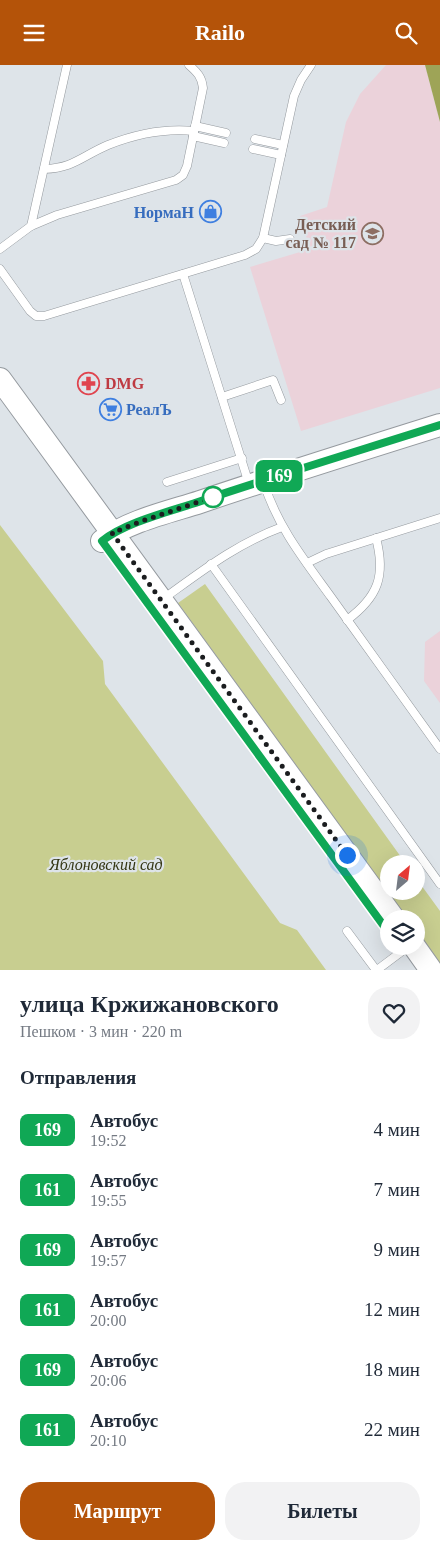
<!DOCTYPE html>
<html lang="ru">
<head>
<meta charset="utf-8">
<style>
	body { margin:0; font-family:"Times New Roman",serif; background:#f2f2f3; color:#1f2937; height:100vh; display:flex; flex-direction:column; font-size:19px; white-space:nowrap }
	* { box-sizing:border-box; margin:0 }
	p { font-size:16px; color:#747a83 }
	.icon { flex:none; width:28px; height:28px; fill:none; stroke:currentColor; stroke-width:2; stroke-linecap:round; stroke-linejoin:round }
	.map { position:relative; height:905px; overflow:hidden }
	.side { display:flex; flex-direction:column; background:#fff; flex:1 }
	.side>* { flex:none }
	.badge { padding:0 10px; border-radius:8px; font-size:18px; line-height:32px }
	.needle { width:32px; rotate:28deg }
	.tools { position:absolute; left:380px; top:790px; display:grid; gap:10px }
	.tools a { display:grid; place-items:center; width:45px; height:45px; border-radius:50%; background:#fff; box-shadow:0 5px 20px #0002; font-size:25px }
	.you { position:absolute; width:25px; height:25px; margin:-12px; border:4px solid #fff; border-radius:50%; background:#1a73e8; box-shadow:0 0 0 8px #1a73e833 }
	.map>.badge { position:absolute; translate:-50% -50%; box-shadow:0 0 0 2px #fff }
	h2 { padding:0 20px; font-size:19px; line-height:45px }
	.round { display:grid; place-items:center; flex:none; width:52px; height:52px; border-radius:20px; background:#f2f2f3 }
	.summary { display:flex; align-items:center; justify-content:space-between; height:85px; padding:0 20px }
	h1 { font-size:24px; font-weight:700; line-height:38px }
	.button { display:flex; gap:10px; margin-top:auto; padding:10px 20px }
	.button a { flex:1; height:58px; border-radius:20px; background:#b45309; color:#fff; font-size:20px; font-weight:700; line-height:58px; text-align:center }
	.button a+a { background:#f2f2f3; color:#1f2937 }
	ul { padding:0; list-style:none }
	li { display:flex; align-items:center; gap:15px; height:60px; padding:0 20px }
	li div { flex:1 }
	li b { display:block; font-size:19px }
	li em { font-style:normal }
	li .badge { min-width:55px; font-weight:700; text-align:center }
	header { display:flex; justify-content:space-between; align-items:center; height:65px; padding:0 20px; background:#b45309; color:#fff; font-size:22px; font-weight:700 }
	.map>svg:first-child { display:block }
	.education { fill:#ebd2da }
	.green { fill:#c8ce90 }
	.forest { fill:#9ea457 }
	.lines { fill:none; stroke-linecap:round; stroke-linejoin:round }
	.lane-casing { stroke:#959a9f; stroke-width:9 }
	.secondary-casing { stroke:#959a9f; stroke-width:24 }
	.lane { stroke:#fff; stroke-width:8 }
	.secondary { stroke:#fff; stroke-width:22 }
	.line-casing { stroke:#fff; stroke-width:11 }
	.line { stroke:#10a855; stroke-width:8 }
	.walk { stroke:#1b1d1f; stroke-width:5; stroke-dasharray:0 9 }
	.stop-dot { fill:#fff; stroke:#10a855; stroke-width:2.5 }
	.labels { text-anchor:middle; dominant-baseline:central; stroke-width:4.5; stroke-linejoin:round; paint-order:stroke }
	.shop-label { font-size:16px; font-weight:bold; fill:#366cbe; stroke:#dee4e9; text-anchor:end }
	.education-label { font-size:16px; font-weight:bold; fill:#785e54; stroke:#dee4e9; text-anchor:end }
	.health-label { font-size:16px; font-weight:bold; fill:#be3a42; stroke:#dee4e9; text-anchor:start }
	.park-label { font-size:16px; font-style:italic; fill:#343614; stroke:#dee4e9 }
</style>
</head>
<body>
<header><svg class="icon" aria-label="menu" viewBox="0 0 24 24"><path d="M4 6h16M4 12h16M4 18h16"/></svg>Railo<svg class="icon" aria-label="search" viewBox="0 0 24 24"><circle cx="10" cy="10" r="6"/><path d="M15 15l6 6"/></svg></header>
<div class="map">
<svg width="440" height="905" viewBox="0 0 440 905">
	<rect width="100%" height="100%" fill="#dee4e9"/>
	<g class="education">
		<path d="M386,0h39l15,57v266l-139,43 -51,-164 60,-18 -10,-33 27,-9 19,-85 14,-28z"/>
		<path d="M440,566v72l-16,-22 1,-39z"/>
	</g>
	<g class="green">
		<path d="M0,460l103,136 2,23 175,239 17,7 29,40h-326z"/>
		<path d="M205,519l201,280h-17v27h27v-13l24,33v52l-24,-33v-11h-8l-230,-316z"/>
	</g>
	<path class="forest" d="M425,0h15v57z"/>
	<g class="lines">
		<defs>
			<g id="lane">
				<path d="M195,61l31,7"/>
				<path d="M193,71l31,7"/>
				<path d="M255,74l28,6"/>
				<path d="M253,84l28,6"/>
				<path d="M44,104c30,-1 38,-13 64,-24 28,-11 56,-17 86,-14"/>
				<path d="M31,161l36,-161"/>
				<path d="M263,173l13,3 14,-2"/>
				<path d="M0,184l31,-23 26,-11 119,-35 7,-5 4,-9 16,-78c-1,-11 -6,-16 -14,-23"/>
				<path d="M0,204l30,42 6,5h8l201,-61 11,-6 7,-11 31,-142 7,-16 10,-15"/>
				<path d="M183,209l66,210"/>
				<path d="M222,332l51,-17 8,20"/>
				<path d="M167,417l75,-24"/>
				<path d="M264,418c13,43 41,78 67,114 36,51 73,101 109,152"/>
				<path d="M307,498l19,-9 114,-36"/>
				<path d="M211,499l229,320"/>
				<path d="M163,534c39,-28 73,-55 119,-72"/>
				<path d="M347,555c31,-23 39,-44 29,-82"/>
				<path d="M347,866l29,39"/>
				<path d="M377,905l32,-24"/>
			</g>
			<g id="secondary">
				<path d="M0,314l394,540"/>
				<path d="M102,476c26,-20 67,-29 98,-39 80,-27 160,-52 240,-77"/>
				<path d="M414,881l17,24"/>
			</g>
		</defs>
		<use href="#lane" class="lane-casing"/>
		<use href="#secondary" class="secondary-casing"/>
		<use href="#lane" class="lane"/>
		<use href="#secondary" class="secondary"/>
	</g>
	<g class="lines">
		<defs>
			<path id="line" d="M389,868l-287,-392c25,-20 71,-30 102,-41 78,-26 157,-50 236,-75"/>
		</defs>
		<use href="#line" class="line-casing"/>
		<use href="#line" class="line"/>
		<path class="walk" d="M213,432l-71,24 -30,12 235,322"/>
	</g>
	<defs>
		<symbol id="shop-ring" viewBox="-11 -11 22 22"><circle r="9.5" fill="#dee4e9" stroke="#3f7fe0" stroke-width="1.5"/><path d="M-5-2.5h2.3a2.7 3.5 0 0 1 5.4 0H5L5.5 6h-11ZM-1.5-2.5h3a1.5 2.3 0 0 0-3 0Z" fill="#3f7fe0"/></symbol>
		<symbol id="school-ring" viewBox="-11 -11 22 22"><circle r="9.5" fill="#dee4e9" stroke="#8d6e63" stroke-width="1.5"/><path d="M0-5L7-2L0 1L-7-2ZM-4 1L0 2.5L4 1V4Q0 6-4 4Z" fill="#8d6e63"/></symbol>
		<symbol id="pharmacy-ring" viewBox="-11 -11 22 22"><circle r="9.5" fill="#dee4e9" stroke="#e0444e" stroke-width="1.5"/><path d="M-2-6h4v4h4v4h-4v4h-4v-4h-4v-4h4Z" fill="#e0444e"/></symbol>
		<symbol id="supermarket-ring" viewBox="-11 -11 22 22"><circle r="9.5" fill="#dee4e9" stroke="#3f7fe0" stroke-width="1.5"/><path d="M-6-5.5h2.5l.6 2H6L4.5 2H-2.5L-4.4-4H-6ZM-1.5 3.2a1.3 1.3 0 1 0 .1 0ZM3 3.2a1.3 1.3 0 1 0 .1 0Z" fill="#3f7fe0"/></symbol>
	</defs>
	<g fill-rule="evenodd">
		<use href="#shop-ring" x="198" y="134" width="25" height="25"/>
		<use href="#school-ring" x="360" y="156" width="25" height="25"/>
		<use href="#pharmacy-ring" x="76" y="306" width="25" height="25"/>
		<use href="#supermarket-ring" x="98" y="332" width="25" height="25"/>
	</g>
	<circle class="stop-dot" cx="213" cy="432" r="10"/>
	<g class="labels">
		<g class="shop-label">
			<text x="194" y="147">НормаН</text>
			<text x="126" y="344" text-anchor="start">РеалЪ</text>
		</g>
		<g class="education-label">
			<text x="356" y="159">Детский<tspan x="356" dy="18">сад № 117</tspan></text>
		</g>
		<g class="health-label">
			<text x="105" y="318">DMG</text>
		</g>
		<g class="park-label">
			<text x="106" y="799">Яблоновский сад</text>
		</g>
	</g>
</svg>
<div class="tools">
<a><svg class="needle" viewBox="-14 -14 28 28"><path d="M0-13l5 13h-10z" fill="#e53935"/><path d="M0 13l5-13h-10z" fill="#747a83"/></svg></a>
<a><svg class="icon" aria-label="layers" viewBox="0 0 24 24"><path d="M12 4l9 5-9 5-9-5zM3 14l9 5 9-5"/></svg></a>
</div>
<div class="you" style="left:347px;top:790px"></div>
<b class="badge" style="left:279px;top:411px;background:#10a855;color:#fff">169</b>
</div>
<section class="side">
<div class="summary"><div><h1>улица Кржижановского</h1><p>Пешком · 3 мин · 220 m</p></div><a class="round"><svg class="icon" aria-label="heart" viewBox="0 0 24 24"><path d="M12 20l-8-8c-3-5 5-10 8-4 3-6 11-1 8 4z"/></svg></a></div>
<h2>Отправления</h2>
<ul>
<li><span class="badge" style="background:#10a855;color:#fff">169</span><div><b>Автобус</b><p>19:52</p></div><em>4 мин</em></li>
<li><span class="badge" style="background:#10a855;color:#fff">161</span><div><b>Автобус</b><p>19:55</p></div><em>7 мин</em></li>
<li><span class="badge" style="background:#10a855;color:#fff">169</span><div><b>Автобус</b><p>19:57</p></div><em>9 мин</em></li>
<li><span class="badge" style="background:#10a855;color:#fff">161</span><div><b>Автобус</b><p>20:00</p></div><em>12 мин</em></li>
<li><span class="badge" style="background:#10a855;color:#fff">169</span><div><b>Автобус</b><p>20:06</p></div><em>18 мин</em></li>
<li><span class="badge" style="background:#10a855;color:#fff">161</span><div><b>Автобус</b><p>20:10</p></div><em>22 мин</em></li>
</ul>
<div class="button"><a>Маршрут</a><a>Билеты</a></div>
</section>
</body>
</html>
